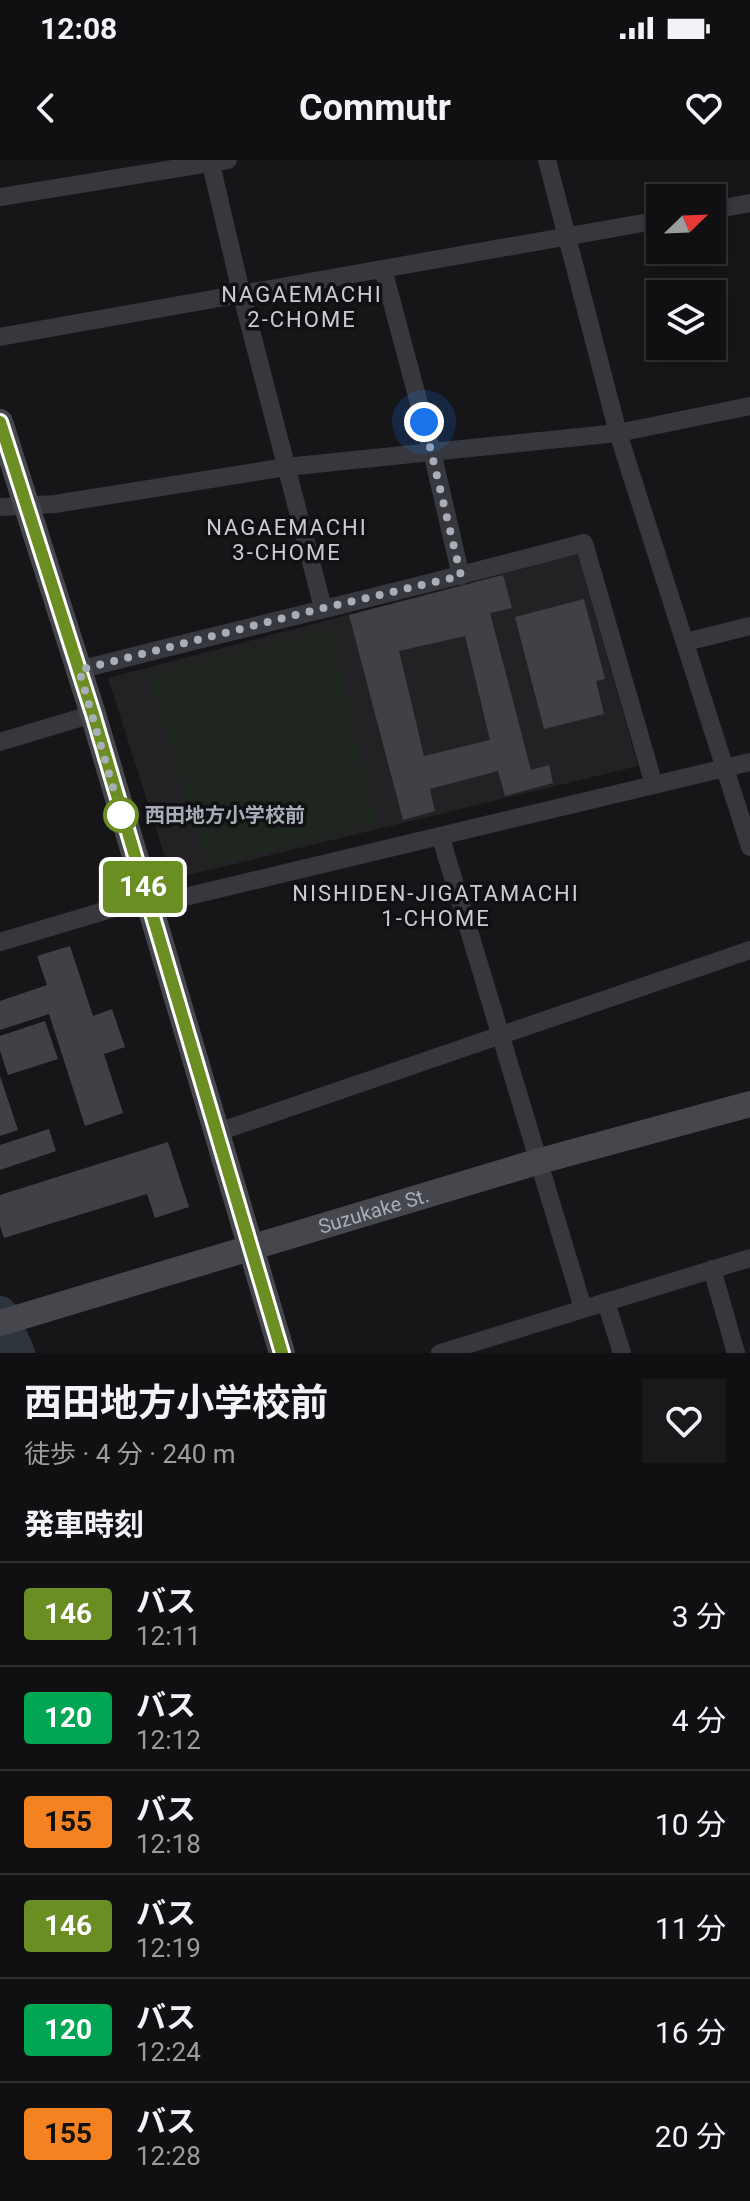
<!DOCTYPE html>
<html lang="ja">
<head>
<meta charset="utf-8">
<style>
	body { margin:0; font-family:Roboto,"Noto Sans JP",sans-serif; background:#19191b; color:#f1f3f6; height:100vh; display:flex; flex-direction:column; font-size:30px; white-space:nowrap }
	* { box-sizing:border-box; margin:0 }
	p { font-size:26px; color:#9c9d9f }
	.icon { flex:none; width:44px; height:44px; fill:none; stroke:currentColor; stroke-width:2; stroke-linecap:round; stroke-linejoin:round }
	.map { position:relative; height:1193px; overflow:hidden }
	.panel { display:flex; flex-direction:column; background:#101012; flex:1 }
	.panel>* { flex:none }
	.badge { padding:0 16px; border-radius:6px; font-size:28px; line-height:52px }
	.needle { width:52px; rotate:67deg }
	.buttons { position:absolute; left:646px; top:24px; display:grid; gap:16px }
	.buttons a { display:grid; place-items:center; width:80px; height:80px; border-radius:0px; background:#101012; box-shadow:0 4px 12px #0003,0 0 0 2px #303032; font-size:40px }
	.you { position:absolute; width:40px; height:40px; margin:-20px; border:6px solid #fff; border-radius:50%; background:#1a73e8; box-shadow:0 0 0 12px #1a73e833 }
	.map>.badge { position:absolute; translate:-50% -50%; box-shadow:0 0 0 4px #fff }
	h2 { padding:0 24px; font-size:30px; line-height:72px }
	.round { display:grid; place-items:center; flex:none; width:84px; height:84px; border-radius:0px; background:#19191b }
	.overview { display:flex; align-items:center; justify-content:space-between; height:136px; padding:0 24px }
	h1 { font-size:38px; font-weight:700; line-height:60px }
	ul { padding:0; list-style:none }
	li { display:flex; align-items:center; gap:24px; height:104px; padding:0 24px; border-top:2px solid #303032 }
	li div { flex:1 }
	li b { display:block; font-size:30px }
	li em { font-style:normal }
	li .badge { min-width:88px; font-weight:700; text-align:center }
	.status { display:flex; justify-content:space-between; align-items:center; height:56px; padding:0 40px; background:#101012; direction:ltr }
	.status svg { height:22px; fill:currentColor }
	header { display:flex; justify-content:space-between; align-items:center; height:104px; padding:0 24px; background:#101012; font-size:36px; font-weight:700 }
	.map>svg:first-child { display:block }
	.built { fill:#222225 }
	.pitch { fill:#1e261f }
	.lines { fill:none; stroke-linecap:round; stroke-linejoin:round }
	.river { stroke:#2c353c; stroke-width:34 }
	.building { fill:#404145; fill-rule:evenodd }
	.street { stroke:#37383d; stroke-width:18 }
	.secondary { stroke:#45474d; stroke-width:26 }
	.line-casing { stroke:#fff; stroke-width:18 }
	.line { stroke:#6b8e23; stroke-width:12 }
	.walk { stroke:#a8adb8; stroke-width:8; stroke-dasharray:0 14.4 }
	.stop-dot { fill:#fff; stroke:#6b8e23; stroke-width:4 }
	.labels { text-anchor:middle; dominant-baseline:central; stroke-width:7; stroke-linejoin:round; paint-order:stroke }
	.stop-label { font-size:20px; font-weight:bold; fill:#a8adb8; stroke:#111113; text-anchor:start }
	.street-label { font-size:20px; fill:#a8adb8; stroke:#111113 }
	.neighbourhood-label { font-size:22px; letter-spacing:2px; fill:#c9ccd4; stroke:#111113 }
</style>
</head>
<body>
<div class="status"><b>12:08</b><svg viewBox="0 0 49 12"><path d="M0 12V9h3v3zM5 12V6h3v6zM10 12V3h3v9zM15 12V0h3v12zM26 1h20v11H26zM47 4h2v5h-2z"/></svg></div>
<header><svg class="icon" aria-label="back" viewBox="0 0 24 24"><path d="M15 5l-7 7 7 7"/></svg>Commutr<svg class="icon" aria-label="heart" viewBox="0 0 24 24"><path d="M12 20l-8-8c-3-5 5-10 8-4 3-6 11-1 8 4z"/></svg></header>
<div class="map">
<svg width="750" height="1193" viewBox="0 0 750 1193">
	<rect width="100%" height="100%" fill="#161618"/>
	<path class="built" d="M578,394l60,212 -466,113 -64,-201z"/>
	<path class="pitch" d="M331,469l45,193 -169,45 -59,-192z"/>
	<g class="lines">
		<path class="river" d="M0,1153l18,40"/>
	</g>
	<g class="building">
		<path d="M503,415l9,33 -22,5 41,157 18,-5 4,18 -48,13 -7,-25 -68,18 5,22 -32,9 -54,-205zM465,476l25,104 -66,16 -25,-105z"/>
		<path d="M584,439l21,80 -9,2 8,33 -60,15 -29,-112z"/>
		<path d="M70,786l23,70 19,-7 13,38 -21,7 19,59 -38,13 -36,-112 -49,16v-29l47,-16 -10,-29z"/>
		<path d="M45,861l13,38 -50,16 -8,-24v-15z"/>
		<path d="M0,916l18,54 -18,6z"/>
		<path d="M49,969l7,22 -56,19v-25z"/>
		<path d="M168,982l21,65 -34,11 -8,-24 -143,44 -4,-12v-31z"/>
	</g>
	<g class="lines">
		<g class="street">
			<path d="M210,0l31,132 82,316"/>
			<path d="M547,0l71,273 132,414"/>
			<path d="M0,37l228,-37"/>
			<path d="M712,50l38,-7"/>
			<path d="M383,109l49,183 29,124"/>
			<path d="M0,177c220,-41 440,-77 660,-117"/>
			<path d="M0,347l55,-3 231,-37 332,-34 132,-27"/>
			<path d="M686,482l64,-16"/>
			<path d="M79,510c168,-43 337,-82 505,-127l70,242"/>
			<path d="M0,582l93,-28"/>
			<path d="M441,678l142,470"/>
			<path d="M0,782l121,-36 51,-6 578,-138"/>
			<path d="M215,973l535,-183"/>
			<path d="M712,1109l24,84"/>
			<path d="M606,1142l16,51"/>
			<path d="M440,1193l310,-95"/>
		</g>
		<g class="secondary">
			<path d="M0,262l93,292 189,639"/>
			<path id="s1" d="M0,1163l540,-162 210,-57"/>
		</g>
	</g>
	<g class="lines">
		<defs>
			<path id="line" d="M0,262l93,292 189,639"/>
		</defs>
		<use href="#line" class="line-casing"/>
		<use href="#line" class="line"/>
		<path class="walk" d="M121,655l-42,-145 244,-62 138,-32 -37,-154"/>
	</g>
	<circle class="stop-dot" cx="121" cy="655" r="16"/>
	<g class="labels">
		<g class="stop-label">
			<text x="145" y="655">西田地方小学校前</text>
		</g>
		<g class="street-label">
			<text stroke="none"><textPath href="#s1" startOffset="390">Suzukake St.</textPath></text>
		</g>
		<g class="neighbourhood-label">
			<text x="302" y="134">NAGAEMACHI<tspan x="302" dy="25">2-CHOME</tspan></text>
			<text x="287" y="367">NAGAEMACHI<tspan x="287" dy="25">3-CHOME</tspan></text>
			<text x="436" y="733">NISHIDEN-JIGATAMACHI<tspan x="436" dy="25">1-CHOME</tspan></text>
		</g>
	</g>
</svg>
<div class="buttons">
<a><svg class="needle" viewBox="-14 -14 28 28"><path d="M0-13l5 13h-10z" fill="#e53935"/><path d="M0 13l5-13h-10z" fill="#9c9d9f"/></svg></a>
<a><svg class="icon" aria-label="layers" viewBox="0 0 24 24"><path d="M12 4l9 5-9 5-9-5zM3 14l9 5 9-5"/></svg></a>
</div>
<div class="you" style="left:424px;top:262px"></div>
<b class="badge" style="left:143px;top:727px;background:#6b8e23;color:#fff">146</b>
</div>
<section class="panel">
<div class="overview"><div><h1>西田地方小学校前</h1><p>徒歩 · 4 分 · 240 m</p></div><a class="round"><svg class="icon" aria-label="heart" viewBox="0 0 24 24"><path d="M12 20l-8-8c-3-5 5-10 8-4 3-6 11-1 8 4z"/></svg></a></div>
<h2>発車時刻</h2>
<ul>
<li><span class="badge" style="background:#6b8e23;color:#fff">146</span><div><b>バス</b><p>12:11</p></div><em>3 分</em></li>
<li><span class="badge" style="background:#00a651;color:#fff">120</span><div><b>バス</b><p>12:12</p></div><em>4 分</em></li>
<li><span class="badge" style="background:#f58220;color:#111">155</span><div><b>バス</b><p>12:18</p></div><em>10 分</em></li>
<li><span class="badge" style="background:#6b8e23;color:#fff">146</span><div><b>バス</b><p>12:19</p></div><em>11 分</em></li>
<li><span class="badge" style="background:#00a651;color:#fff">120</span><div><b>バス</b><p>12:24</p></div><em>16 分</em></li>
<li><span class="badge" style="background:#f58220;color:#111">155</span><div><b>バス</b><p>12:28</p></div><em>20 分</em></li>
</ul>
</section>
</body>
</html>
